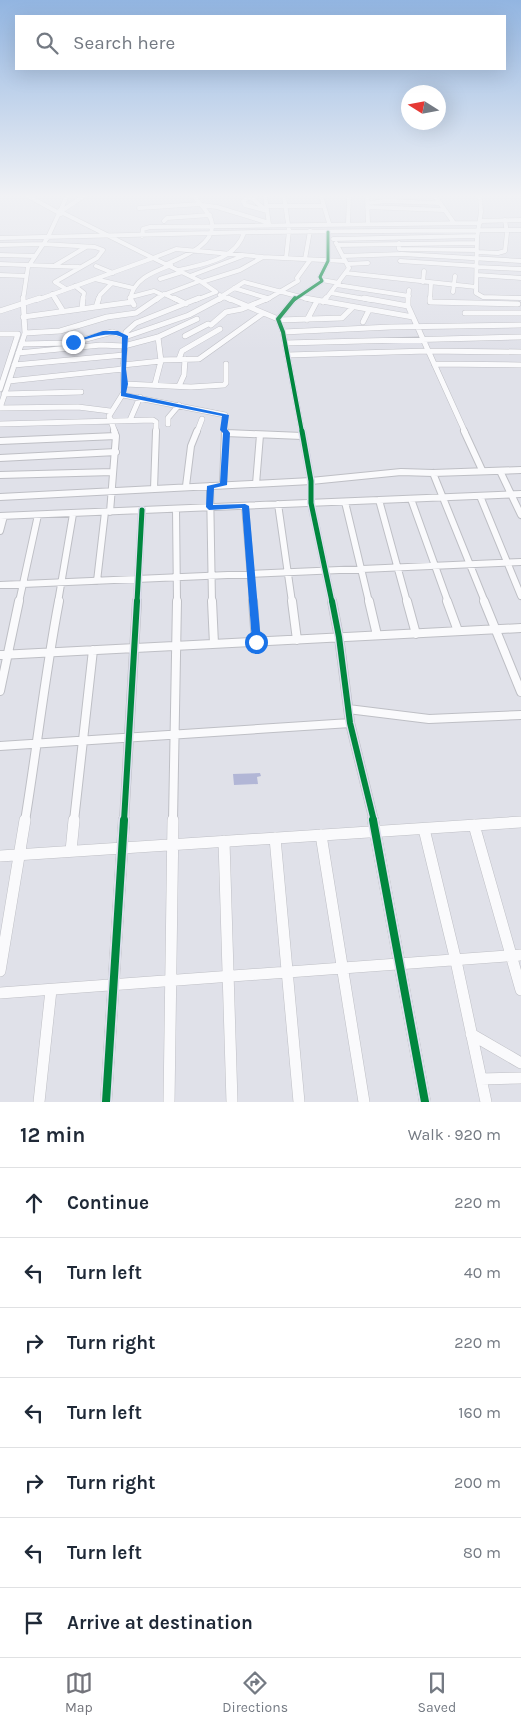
<!DOCTYPE html>
<meta charset="utf-8">
<style>
body{margin:0;font-family:Karla,sans-serif;background:#f2f2f3;color:#1f2937}
.compass{position:absolute;left:401px;top:85px;width:45px;height:45px;border-radius:50%;background:#fff;box-shadow:0 5px 20px #0002;rotate:281deg}
.stop{position:absolute;width:15px;height:15px;margin:-11px;border:4px solid #1a73e8;border-radius:50%;background:#fff}
.stop.end{background:#1a73e8;border-color:#fff;box-shadow:0 1px 5px #0008}
.list{margin:0;padding:0;list-style:none}
h2{display:flex;justify-content:space-between;align-items:center;height:65px;margin:0;padding:0 20px;font-size:21px}
h2 small{font-size:16px;font-weight:400;color:#747a83}
.list li{display:grid;grid-template-columns:32px 1fr auto;gap:15px;align-items:center;box-sizing:border-box;height:70px;padding:0 20px;border-top:1px solid #e0e1e3}
.list b{display:block;font-size:19px;white-space:nowrap}
.list em{font-size:16px;font-style:normal;color:#747a83}
.icon{flex:none;width:28px;height:28px;fill:none;stroke:currentColor;stroke-width:2;stroke-linecap:round;stroke-linejoin:round}
.map{position:relative;flex:none;width:521px;height:1102px;overflow:hidden}
.search{position:absolute;background:#fff;box-shadow:0 5px 20px #0002;left:15px;right:15px;top:15px;height:55px;display:flex;align-items:center;gap:12px;box-sizing:border-box;padding:0 18px;border-radius:0px;color:#747a83;font-size:19px}
.sheet{height:555px;background:#fff}
nav{display:flex;justify-content:space-around;align-items:center;box-sizing:border-box;height:70px;border-top:1px solid #e0e1e3;background:#fff;font-size:14px;color:#747a83}
nav a{display:grid;justify-items:center;gap:2px}
nav .on{color:#73747b}
.map>svg:first-child{display:block}
.water{fill:#b2b6d6}
.lines{fill:none;stroke-linecap:round;stroke-linejoin:round}
.minor-far4-casing{stroke:#bebfc5;stroke-width:5}
.minor-far3-casing{stroke:#bebfc5;stroke-width:6}
.minor-far2-casing{stroke:#bebfc5;stroke-width:8}
.minor-far1-casing{stroke:#bebfc5;stroke-width:10}
.minor-casing{stroke:#bebfc5;stroke-width:12}
.minor-far4{stroke:#fafafc;stroke-width:4}
.minor-far3{stroke:#fafafc;stroke-width:5}
.minor-far2{stroke:#fafafc;stroke-width:6}
.minor-far1{stroke:#fafafc;stroke-width:8}
.minor{stroke:#fafafc;stroke-width:11}
.cycleway-far4-casing{stroke:#dcdeed;stroke-width:5}
.cycleway-far3-casing{stroke:#dcdeed;stroke-width:6}
.cycleway-far2-casing{stroke:#dcdeed;stroke-width:8}
.cycleway-far1-casing{stroke:#dcdeed;stroke-width:9}
.cycleway-casing{stroke:#dcdeed;stroke-width:11}
.cycleway-far4{stroke:#00873e;stroke-width:3}
.cycleway-far3{stroke:#00873e;stroke-width:4}
.cycleway-far2{stroke:#00873e;stroke-width:5}
.cycleway-far1{stroke:#00873e;stroke-width:6}
.cycleway{stroke:#00873e;stroke-width:8}
.route{fill:#1a73e8}
</style>
<div class="map">
<svg width="521" height="1102" viewBox="0 0 521 1102">
<rect width="100%" height="100%" fill="#e0e1e9"/>
<path class="water" d="M260,773l1,3 -4,1 1,7 -24,1 -1,-11z"/>
<g class="lines">
<defs>
<path id="minor-far4" d="M28,196l33,18
M249,196l18,15 -22,-6 -2,-4 7,-4
M265,196l4,28
M284,196l5,35 -3,27
M321,196l8,27
M367,196l1,27
M435,196l19,27
M480,196l1,16 -4,26 -1,55 7,4 38,1
M368,203l18,-2 54,2
M202,205l15,2 49,15
M267,206h57
M367,207l77,3
M139,208l61,-4
M59,211l94,47 23,-9 87,8 81,4
M60,212l24,-16
M164,221l3,-3 43,-3
M480,221l41,-1
M348,223l1,-27
M142,236l1,-7 7,-2 330,-4
M0,238l260,-6 261,-2
M333,239l144,-3
M399,243v6l78,1
M0,245l43,-1 52,3 8,3 -6,8 -42,24 11,7
M337,245l140,-2
M477,252l21,1 7,-2 2,-18 -2,-13
M0,255l35,1
M343,256l59,-2 119,7
M305,259l5,-28
M400,261l77,5
M0,264l79,3
M167,264c15,-7 48,-19 45,-41 -1,-9 -13,-20 -18,-27
M348,264l20,-1
M54,266l32,-19
M96,266l17,7
M477,267l44,2
M179,270c25,-6 56,-10 65,-37
M346,273l130,14
M0,275l26,1
M477,275l44,3
M190,276l53,-20
M95,279l38,9
M160,279l22,-7
M322,280l17,3
M202,282l38,-12 23,-13
M423,282l1,-11
M337,285l72,11
M75,286l9,7 -1,7
M234,288l33,10
M453,292l2,-16
M331,293l40,7
M52,294l4,6
M164,294l13,6
M220,295l10,5
M222,296l22,-14 68,18
M131,297l23,-6 9,4
M23,300l5,-33 20,-30 19,-41
M37,300l116,-42 47,23 16,11 -20,8
M98,300l2,-5 11,-11
M130,300c3,-21 23,-28 41,-35
M156,300l7,-5 37,-14
M219,300l5,-3
M266,300l32,-19 -1,-3 13,-18
M294,300l28,-19 -2,-4 8,-16v-29
M325,300l24,-32 -13,-25
M408,300l1,-10
M430,300l1,-17"/>
<path id="minor-far3" d="M23,298l2,35 -25,75 78,-1 32,4
M55,298l8,13
M130,298l4,7
M174,298l12,6
M228,298l50,21
M295,298l-17,21 5,13 19,100
M305,298l108,19
M364,298l44,8
M408,298v8l57,126
M430,298v4l88,2
M323,302l3,-4
M96,307l3,-9
M82,309l1,-11
M0,311l40,-13
M465,313h56
M23,317l109,-15
M279,320l63,-2 11,-11
M307,320l10,-19
M363,322l6,-12
M211,325l15,-13 16,-3 27,-11
M283,332l108,-5 130,-2
M25,333l35,-2 47,-14 29,-4 22,-15
M0,334h18l-18,55
M185,336l23,-12
M125,337l64,-22 32,-17
M285,343l236,-6
M21,344l50,-1 41,-11 13,4
M18,353l83,-8 23,1 34,-9 39,-18
M287,355l141,-4 93,1
M179,359l3,-8 38,-22
M161,360l38,-1 63,-45
M434,364l87,1
M14,365l110,-10
M123,365l38,-4
M9,381l114,-12
M125,384l66,3 33,-2 2,-2v-19
M155,384l6,-23 -3,-24
M179,386l5,-11 1,-16
M4,394l77,-2
M123,395l102,20v17
M130,420l10,-23
M0,424l153,-4 3,2v10
M168,424v-6l11,-13
M115,432l-6,-16 15,-24 -1,-23 3,-37 10,-9 63,-25
M197,432l5,-13"/>
<path id="minor-far2" d="M302,431l9,50v22l21,99
M464,431l18,39
M226,433l76,3
M0,441l116,-5
M0,458l116,-6
M500,471l21,44
M433,473l52,129
M0,475l113,-3
M256,484l4,-49
M223,485l2,-54
M186,486l5,-40 6,-15
M210,486l2,116
M154,489l2,-58
M480,496l41,100
M0,497l311,-16 90,-9 32,1 88,-3
M411,499l37,103
M379,500l28,102
M345,502l24,100
M278,504l14,98
M245,506l8,96
M176,509l1,93
M110,512l6,-76 -2,-5
M0,516l521,-22
M0,531l4,-15
M97,581l8,-69
M0,585l521,-23
M19,602l19,-87
M58,602l15,-88
M137,602l5,-92"/>
<path id="minor-far1" d="M212,601l2,43
M253,601l3,41
M292,601l5,39
M332,601l7,36 11,86 24,98
M369,601l8,34
M407,601l9,33
M447,601l11,30
M484,601l37,91
M0,655l521,-27
M0,691l19,-90
M348,709l81,10 92,-4
M0,746l350,-23
M25,821c12,-73 20,-147 34,-220
M74,821l19,-171
M124,821l13,-220
M173,821l4,-220"/>
<path id="minor" d="M373,820l52,282
M474,825l47,165
M424,829l32,132 30,141
M321,835l43,267
M275,838l24,264
M224,841l8,261
M71,851l3,-31
M0,856l521,-34
M0,971l25,-151
M0,993l521,-38
M471,1034l50,29
M481,1079l40,-1
M39,1102l12,-112
M106,1102l18,-282
M169,1102l4,-282"/>
</defs>
<use href="#minor-far4" class="minor-far4-casing"/>
<use href="#minor-far3" class="minor-far3-casing"/>
<use href="#minor-far2" class="minor-far2-casing"/>
<use href="#minor-far1" class="minor-far1-casing"/>
<use href="#minor" class="minor-casing"/>
<use href="#minor-far4" class="minor-far4"/>
<use href="#minor-far3" class="minor-far3"/>
<use href="#minor-far2" class="minor-far2"/>
<use href="#minor-far1" class="minor-far1"/>
<use href="#minor" class="minor"/>
<defs>
<path id="cycleway-far4" d="M294,300l28,-19 -2,-4 8,-16v-29"/>
<path id="cycleway-far3" d="M295,298l-17,21 5,13 19,100"/>
<path id="cycleway-far2" d="M302,431l9,50v22l21,99
M137,602l5,-92"/>
<path id="cycleway-far1" d="M332,601l7,36 11,86 24,98
M124,821l13,-220"/>
<path id="cycleway" d="M373,820l52,282
M106,1102l18,-282"/>
</defs>
<use href="#cycleway-far4" class="cycleway-far4-casing"/>
<use href="#cycleway-far3" class="cycleway-far3-casing"/>
<use href="#cycleway-far2" class="cycleway-far2-casing"/>
<use href="#cycleway-far1" class="cycleway-far1-casing"/>
<use href="#cycleway" class="cycleway-casing"/>
<use href="#cycleway-far4" class="cycleway-far4"/>
<use href="#cycleway-far3" class="cycleway-far3"/>
<use href="#cycleway-far2" class="cycleway-far2"/>
<use href="#cycleway-far1" class="cycleway-far1"/>
<use href="#cycleway" class="cycleway"/>
</g>
<linearGradient id="sky" x2="0" y2="1"><stop stop-color="#92b5e1"/><stop offset="0.56" stop-color="#f1f2f5"/><stop offset="1" stop-color="#f1f2f5" stop-opacity="0"/></linearGradient>
<rect width="521" height="350" fill="url(#sky)"/>
<path class="route" d="M103,331h15l10,5 -2,33 2,15 -2,9 103,22 -2,14 3,4 -3,52 -13,3 -1,17 32,-1 4,2 12,136 -2,2 -3,1 -4,-3 -10,-134 -33,2 -3,-3 1,-21 13,-3 3,-50 -3,-3 2,-14 -101,-20 1,-59c-14,-7 -34,2 -49,6l-2,-1z"/>
</svg>
<svg class="compass" viewBox="-18 -18 36 36"><path d="M0-13l5 13h-10z" fill="#e53935"/><path d="M0 13l5-13h-10z" fill="#747a83"/></svg>
<div class="stop" style="left:256px;top:642px"></div>
<div class="stop end" style="left:73px;top:342px"></div>
<div class="search"><svg class="icon" aria-label="search" viewBox="0 0 24 24"><circle cx="10" cy="10" r="6"/><path d="M15 15l6 6"/></svg>Search here</div>
</div>
<section class="sheet">
<h2>12 min<small>Walk · 920 m</small></h2>
<ul class="list">
<li><svg class="icon" aria-label="ahead" viewBox="0 0 24 24"><path d="M12 20V5M6 11l6-6 6 6"/></svg><div><b>Continue</b></div><em>220 m</em></li>
<li><svg class="icon" aria-label="left" viewBox="0 0 24 24"><path d="M17 20v-9H6M10 6l-5 5 5 5"/></svg><div><b>Turn left</b></div><em>40 m</em></li>
<li><svg class="icon" aria-label="right" viewBox="0 0 24 24"><path d="M7 20v-9h11M14 6l5 5-5 5"/></svg><div><b>Turn right</b></div><em>220 m</em></li>
<li><svg class="icon" aria-label="left" viewBox="0 0 24 24"><path d="M17 20v-9H6M10 6l-5 5 5 5"/></svg><div><b>Turn left</b></div><em>160 m</em></li>
<li><svg class="icon" aria-label="right" viewBox="0 0 24 24"><path d="M7 20v-9h11M14 6l5 5-5 5"/></svg><div><b>Turn right</b></div><em>200 m</em></li>
<li><svg class="icon" aria-label="left" viewBox="0 0 24 24"><path d="M17 20v-9H6M10 6l-5 5 5 5"/></svg><div><b>Turn left</b></div><em>80 m</em></li>
<li><svg class="icon" aria-label="arrive" viewBox="0 0 24 24"><path d="M6 21V4h12l-3 4 3 4H6"/></svg><div><b>Arrive at destination</b></div></li>
</ul>
</section>
<nav>
<a class="on"><svg class="icon" aria-label="map" viewBox="0 0 24 24"><path d="M3 6l6-2 6 2 6-2v14l-6 2-6-2-6 2zM9 4v14M15 6v14"/></svg>Map</a>
<a><svg class="icon" aria-label="directions" viewBox="0 0 24 24"><path d="M12 3l9 9-9 9-9-9zM9 14v-3h6M13 9l2 2-2 2"/></svg>Directions</a>
<a><svg class="icon" aria-label="saved" viewBox="0 0 24 24"><path d="M7 4h10v16l-5-4-5 4z"/></svg>Saved</a>
</nav>
